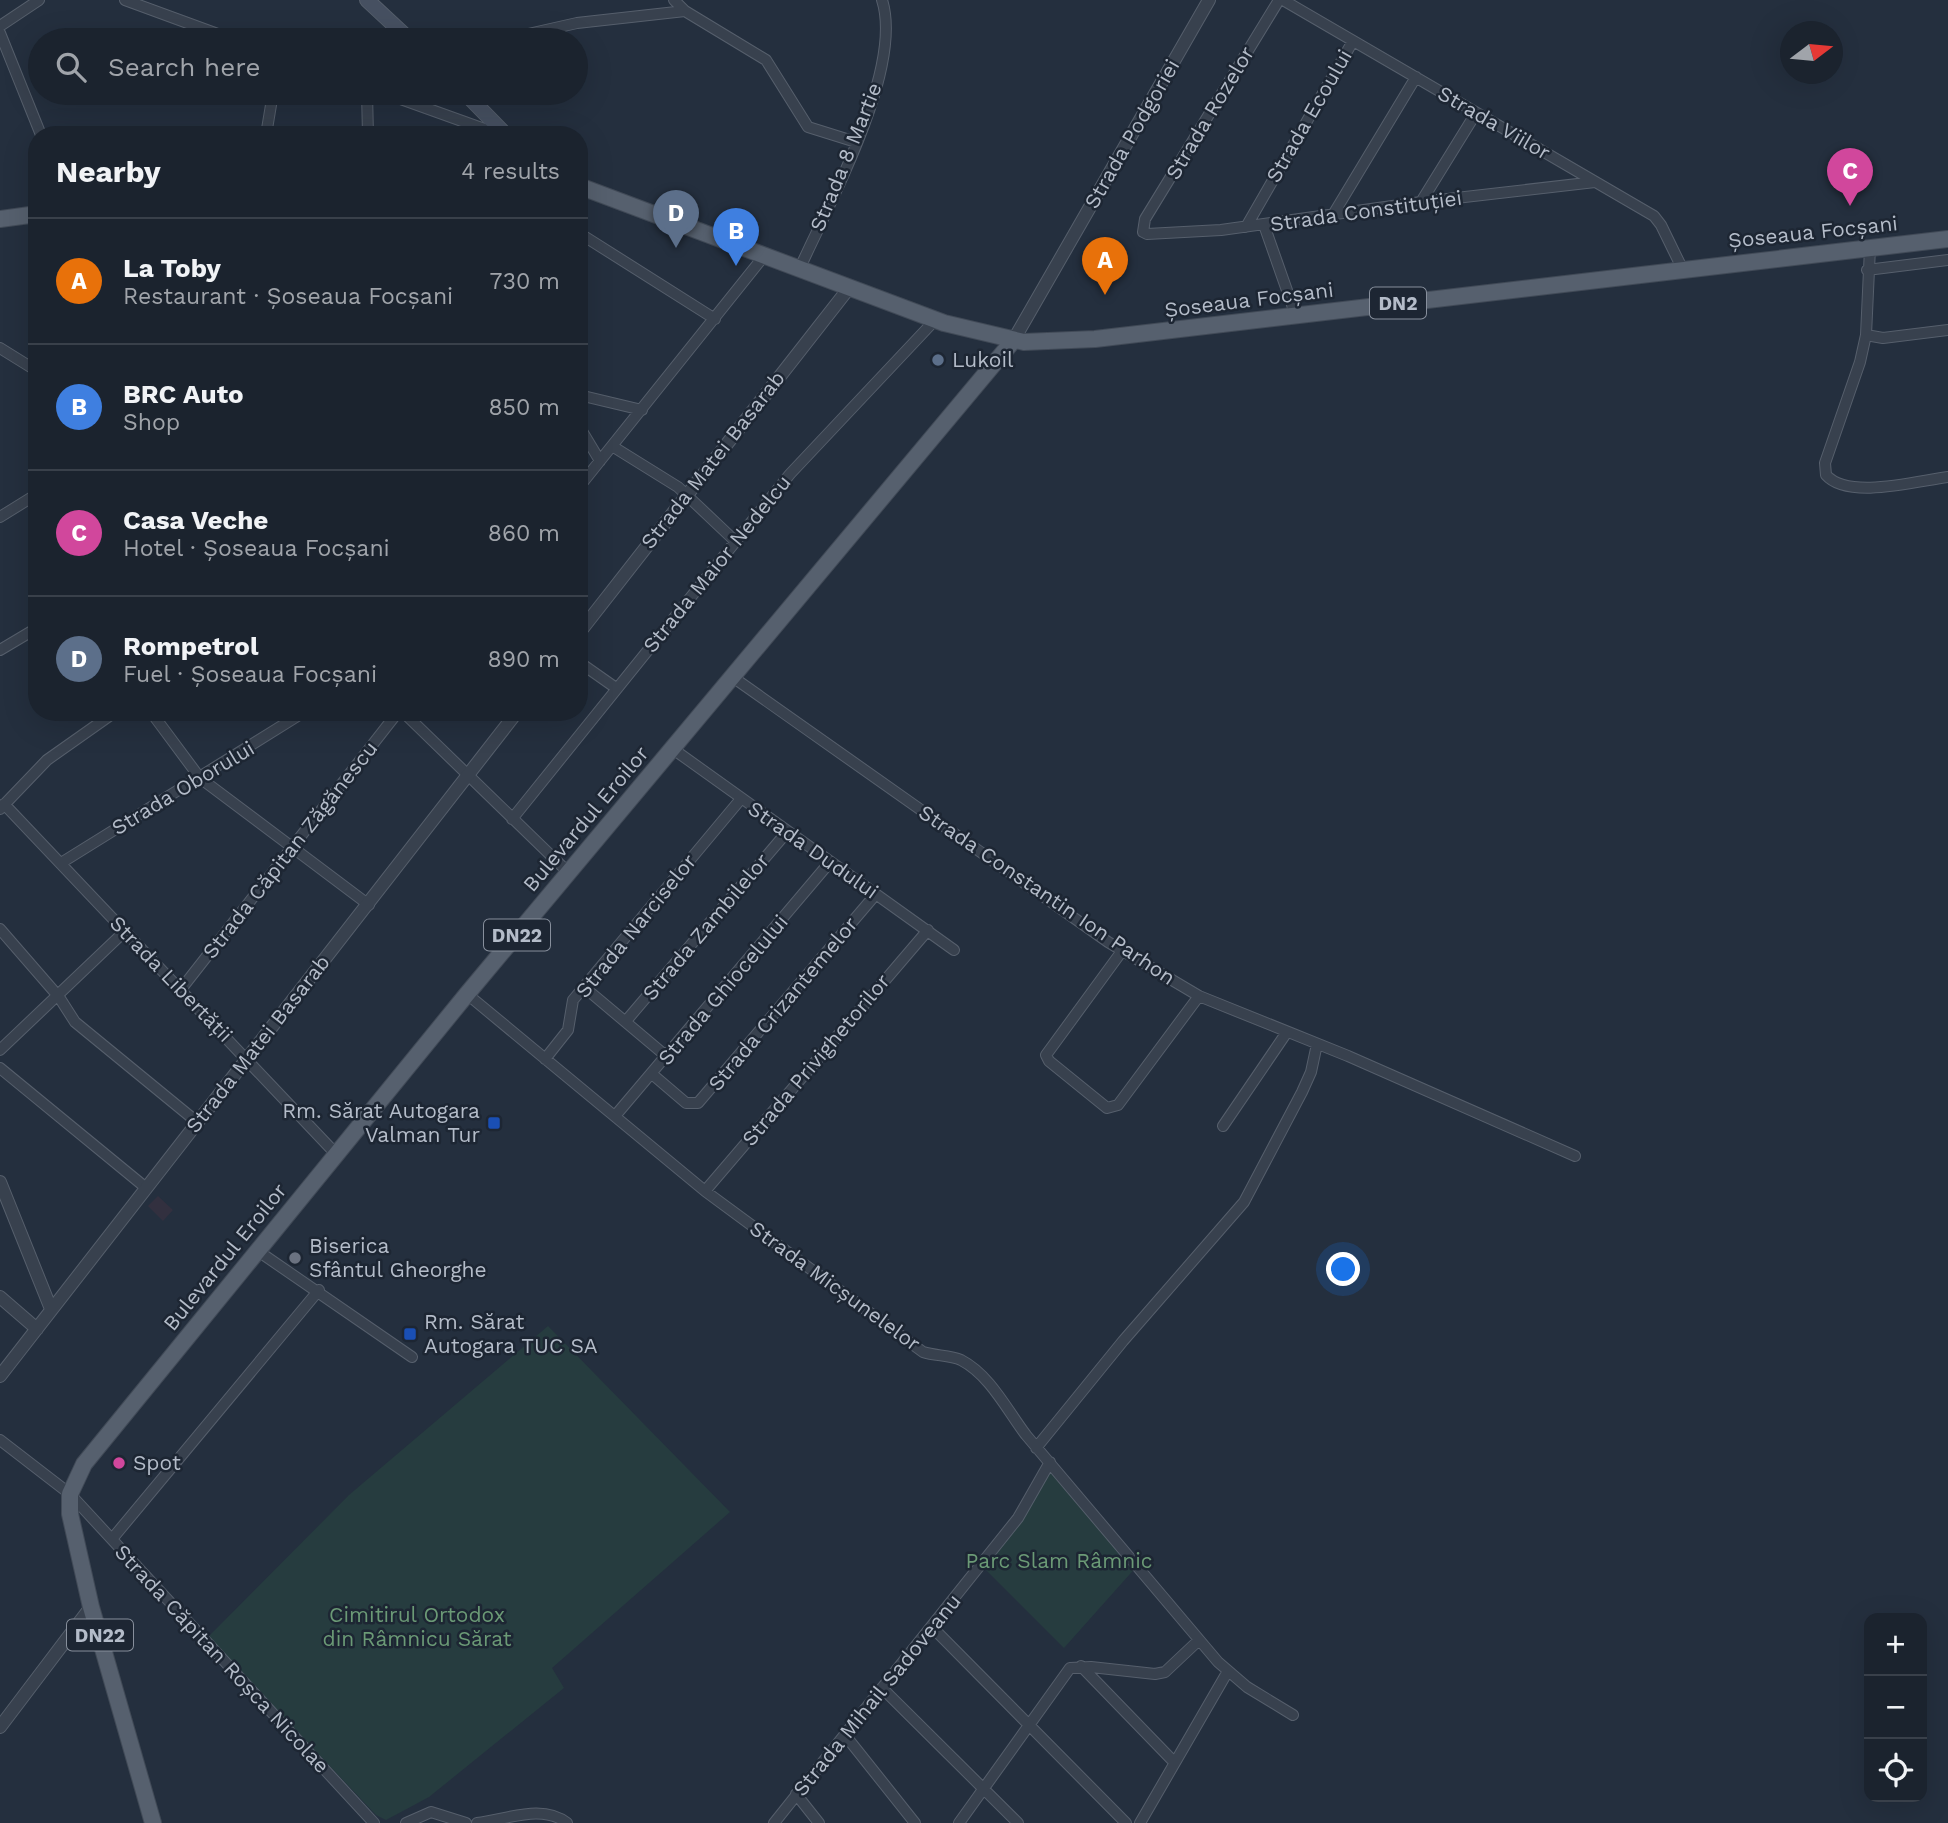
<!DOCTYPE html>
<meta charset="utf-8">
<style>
body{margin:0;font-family:"Work Sans",sans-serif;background:#282f3a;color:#f1f3f6}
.controls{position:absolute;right:21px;bottom:21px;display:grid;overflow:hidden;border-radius:14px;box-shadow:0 7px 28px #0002}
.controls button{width:63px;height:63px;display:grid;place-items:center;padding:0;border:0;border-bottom:2px solid #39404a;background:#1b232e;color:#f1f3f6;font:35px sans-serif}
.compass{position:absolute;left:1780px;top:21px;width:63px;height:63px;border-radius:50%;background:#1b232e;box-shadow:0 7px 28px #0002;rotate:74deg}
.you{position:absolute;left:1344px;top:1270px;width:24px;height:24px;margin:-18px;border:5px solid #fff;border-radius:50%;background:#1a73e8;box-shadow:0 0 0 10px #1a73e833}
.badge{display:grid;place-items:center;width:46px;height:46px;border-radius:50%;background:#0b8043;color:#fff;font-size:23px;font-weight:700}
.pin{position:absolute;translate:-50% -58px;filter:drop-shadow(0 2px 4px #0008)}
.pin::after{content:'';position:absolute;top:37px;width:24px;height:21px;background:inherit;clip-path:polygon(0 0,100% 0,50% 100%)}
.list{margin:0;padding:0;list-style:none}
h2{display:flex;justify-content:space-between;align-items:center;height:91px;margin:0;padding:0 28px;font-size:30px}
h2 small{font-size:23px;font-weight:400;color:#a0a4aa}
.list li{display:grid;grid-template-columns:46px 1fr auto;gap:21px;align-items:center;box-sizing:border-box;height:126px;padding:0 28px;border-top:2px solid #39404a}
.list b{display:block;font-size:26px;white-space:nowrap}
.list p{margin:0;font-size:23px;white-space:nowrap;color:#a0a4aa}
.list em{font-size:23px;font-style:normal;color:#a0a4aa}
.icon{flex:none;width:38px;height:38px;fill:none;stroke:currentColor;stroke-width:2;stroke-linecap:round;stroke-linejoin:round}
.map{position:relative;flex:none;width:1948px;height:1823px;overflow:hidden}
.search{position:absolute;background:#1b232e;box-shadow:0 7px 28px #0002;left:28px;top:28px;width:560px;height:77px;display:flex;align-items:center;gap:18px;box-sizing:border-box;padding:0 24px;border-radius:38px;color:#a0a4aa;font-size:26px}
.panel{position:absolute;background:#1b232e;box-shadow:0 7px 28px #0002;left:28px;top:126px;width:560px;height:595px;border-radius:28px}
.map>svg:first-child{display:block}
.medical{fill:#32303f}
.green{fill:#263c3f}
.water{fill:#394c67}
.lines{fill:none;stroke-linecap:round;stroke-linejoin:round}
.minor-casing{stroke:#565f6c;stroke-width:12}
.tertiary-casing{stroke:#565f6c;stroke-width:14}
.secondary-casing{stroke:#565f6c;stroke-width:16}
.primary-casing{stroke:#414a57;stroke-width:18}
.minor{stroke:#38414e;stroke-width:10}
.tertiary{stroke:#38414e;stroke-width:12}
.secondary{stroke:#465061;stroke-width:14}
.primary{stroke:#56606e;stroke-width:16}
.service-dot{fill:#5c6f8a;stroke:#1d2633;stroke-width:2.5}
.transit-dot{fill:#1a4fb4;stroke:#1d2633;stroke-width:2.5}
.worship-dot{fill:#6b7280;stroke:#1d2633;stroke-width:2.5}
.hotel-dot{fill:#d1479c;stroke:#1d2633;stroke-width:2.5}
.labels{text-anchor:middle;stroke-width:5;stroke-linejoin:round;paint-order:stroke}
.shield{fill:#1d2633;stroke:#878f9c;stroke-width:2}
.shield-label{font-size:19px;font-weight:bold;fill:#b4bcc9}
.street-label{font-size:21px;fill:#b4bcc9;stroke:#1d2633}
.poi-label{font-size:21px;fill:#b4bcc9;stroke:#1d2633;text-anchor:start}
.park-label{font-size:21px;fill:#6b9a76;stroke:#1d2633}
</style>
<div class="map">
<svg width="1948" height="1823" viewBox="0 0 1948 1823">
<rect width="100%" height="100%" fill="#242f3e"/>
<path class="medical" d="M158,1196l15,14 -10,11 -15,-15z"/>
<path class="green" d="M548,1326l182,186 -178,156 12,20 -135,109 -43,23 -10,-5 -168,-178 141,-142z
M1050,1462l88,103 -74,83 -83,-83z"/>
<path class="water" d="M1850,155l1,9 -19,4 -2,-9z"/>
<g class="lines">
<defs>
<path id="minor" d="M125,0l109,40
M674,0l11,11 81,49 42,67 48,15
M1279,0l-134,219 -2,13 4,2 74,-4 200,-28 174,-20
M1283,0l371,216 7,9 21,43
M0,26l39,-26
M0,33l41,102
M502,40l75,-17 108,-12
M367,93l1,42
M384,93l117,42
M266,135l7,-42
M1421,202l55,-89
M1334,213l82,-136
M1264,225l32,91
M1246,227l107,-186
M579,233l136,86
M1870,248l-4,87 -6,27 -35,101 1,12c22,25 91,6 122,2
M799,270c29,-65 105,-201 83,-270
M1867,270l81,-10
M1866,335l17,3 65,-8
M0,348l37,23
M579,395l63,15
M579,426l21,35
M612,446l66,41 56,53
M579,487l185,-231
M0,517l37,-23
M0,650l37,-22
M579,662l37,26
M734,678l374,264 91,54 149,60 227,100
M151,712l49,66 169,127
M403,712l166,161
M673,749l281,201
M4,804l332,350
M0,809l47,-49 68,-48
M512,819l278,-345 146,-155
M61,863l243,-151
M0,929l59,68 16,25 122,100
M1122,951l-76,104 3,6 58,47 11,-3 81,-109
M584,987l82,69
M182,988l216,-276
M467,994l238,197 218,161c12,4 27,3 38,8 29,15 46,50 65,75l192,227 29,25 46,28
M626,1021l161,-189
M0,1050l125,-119
M545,1059l23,-29 5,-30 167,-200
M0,1068l145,119
M652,1074l34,29h12l178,-209
M615,1116l215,-254
M1223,1126l64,-94
M705,1191l223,-261
M258,1251l154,106
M0,1440l70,54 304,329
M1036,1448l87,-107 121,-139 58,-110 9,-20 6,-28
M112,1539l207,-249
M933,1628l193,195
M1081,1666l93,96
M883,1689l135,134
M845,1735l70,88
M796,1794l23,29
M406,1823l25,-11 35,11
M477,1823c29,-3 65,-20 90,0
M774,1823l244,-305 32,-56
M959,1823l111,-155 21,-1 64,7 10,-2 34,-32
M1140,1823l88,-152"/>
<path id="tertiary" d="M1013,341l196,-341
M579,633l270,-345
M0,1182l51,127
M0,1297l37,32
M0,1376l517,-664
M0,1727l91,-120"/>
<path id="secondary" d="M367,0l43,40
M465,93l41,42"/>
<path id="primary" d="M579,186l365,137 80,19 71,-3 853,-100
M0,219l37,-5
M153,1823l-62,-216 -21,-93v-20l14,-30 383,-470 546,-653"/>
</defs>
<use href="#minor" class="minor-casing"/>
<use href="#tertiary" class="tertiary-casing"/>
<use href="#secondary" class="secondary-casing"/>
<use href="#primary" class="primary-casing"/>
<use href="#minor" class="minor"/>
<use href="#tertiary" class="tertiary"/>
<use href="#secondary" class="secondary"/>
<use href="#primary" class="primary"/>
</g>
<circle class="service-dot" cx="938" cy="360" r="7"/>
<g class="transit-dot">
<rect x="487" y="1116" width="14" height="14" rx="3.5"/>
<rect x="403" y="1327" width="14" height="14" rx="3.5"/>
</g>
<circle class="worship-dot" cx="295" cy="1258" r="7"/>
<circle class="hotel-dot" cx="119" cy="1463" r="7"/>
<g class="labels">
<g class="shield">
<rect x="1370" y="287.5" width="56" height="31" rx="5"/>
<rect x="484" y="919.5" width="66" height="31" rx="5"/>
<rect x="67" y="1619.5" width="66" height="31" rx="5"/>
</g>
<g class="shield-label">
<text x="1398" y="310">DN2</text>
<text x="517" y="942">DN22</text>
<text x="100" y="1642">DN22</text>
</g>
<g class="street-label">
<text transform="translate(1210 113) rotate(-59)" y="7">Strada Rozelor</text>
<text transform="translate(1309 116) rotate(-60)" y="7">Strada Ecoului</text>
<text transform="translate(1494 123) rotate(30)" y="7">Strada Viilor</text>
<text transform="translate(1132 134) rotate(-60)" y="7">Strada Podgoriei</text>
<text transform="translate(846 157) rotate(-68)" y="7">Strada 8 Martie</text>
<text transform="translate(1366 211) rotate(-8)" y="7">Strada Constituției</text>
<text transform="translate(1813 232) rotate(-6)" y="7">Șoseaua Focșani</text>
<text transform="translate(1249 300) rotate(-7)" y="7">Șoseaua Focșani</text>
<text transform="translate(713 460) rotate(-52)" y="7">Strada Matei Basarab</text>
<text transform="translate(717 564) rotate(-51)" y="7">Strada Maior Nedelcu</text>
<text transform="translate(183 788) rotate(-31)" y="7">Strada Oborului</text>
<text transform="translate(586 819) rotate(-50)" y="7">Bulevardul Eroilor</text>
<text transform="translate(290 850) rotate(-52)" y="7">Strada Căpitan Zăgănescu</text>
<text transform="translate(813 850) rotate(35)" y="7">Strada Dudului</text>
<text transform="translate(1047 895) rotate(34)" y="7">Strada Constantin Ion Parhon</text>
<text transform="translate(636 926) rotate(-51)" y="7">Strada Narciselor</text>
<text transform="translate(706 927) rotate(-50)" y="7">Strada Zambilelor</text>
<text transform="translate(171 979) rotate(46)" y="7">Strada Libertății</text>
<text transform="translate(723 990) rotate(-50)" y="7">Strada Ghiocelului</text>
<text transform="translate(783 1004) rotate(-50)" y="7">Strada Crizantemelor</text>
<text transform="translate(258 1044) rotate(-52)" y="7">Strada Matei Basarab</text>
<text transform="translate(816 1060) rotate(-50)" y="7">Strada Privighetorilor</text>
<text transform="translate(225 1257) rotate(-51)" y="7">Bulevardul Eroilor</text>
<text transform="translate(835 1286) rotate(36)" y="7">Strada Micșunelelor</text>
<text transform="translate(222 1659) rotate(47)" y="7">Strada Căpitan Roșca Nicolae</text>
<text transform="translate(877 1695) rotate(-51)" y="7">Strada Mihail Sadoveanu</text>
</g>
<g class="poi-label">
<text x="952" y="367">Lukoil</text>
<text x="480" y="1118" text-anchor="end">Rm. Sărat Autogara<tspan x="480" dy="24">Valman Tur</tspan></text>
<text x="309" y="1253">Biserica<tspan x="309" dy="24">Sfântul Gheorghe</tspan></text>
<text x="424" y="1329">Rm. Sărat<tspan x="424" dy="24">Autogara TUC SA</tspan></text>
<text x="133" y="1470">Spot</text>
</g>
<g class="park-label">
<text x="1059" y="1568">Parc Slam Râmnic</text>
<text x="417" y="1622">Cimitirul Ortodox<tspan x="417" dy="24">din Râmnicu Sărat</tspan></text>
</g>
</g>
</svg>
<div class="controls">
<button>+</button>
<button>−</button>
<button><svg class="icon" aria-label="locate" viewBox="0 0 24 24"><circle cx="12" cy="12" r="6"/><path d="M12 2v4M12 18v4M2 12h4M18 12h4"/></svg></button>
</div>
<svg class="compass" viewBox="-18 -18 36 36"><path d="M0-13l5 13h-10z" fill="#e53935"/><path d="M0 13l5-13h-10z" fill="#a0a4aa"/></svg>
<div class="you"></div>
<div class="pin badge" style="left:1105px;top:295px;background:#e8710a">A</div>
<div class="pin badge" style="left:736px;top:266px;background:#3f7fe0">B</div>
<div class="pin badge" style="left:1850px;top:206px;background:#d1479c">C</div>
<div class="pin badge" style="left:676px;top:248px;background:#5c6f8a">D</div>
<div class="search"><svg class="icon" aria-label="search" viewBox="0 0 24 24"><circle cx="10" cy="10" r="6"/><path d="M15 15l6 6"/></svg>Search here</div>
<section class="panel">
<h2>Nearby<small>4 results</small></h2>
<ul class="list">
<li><span class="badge" style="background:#e8710a">A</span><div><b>La Toby</b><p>Restaurant · Șoseaua Focșani</p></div><em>730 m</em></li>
<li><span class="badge" style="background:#3f7fe0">B</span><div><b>BRC Auto</b><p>Shop</p></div><em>850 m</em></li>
<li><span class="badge" style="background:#d1479c">C</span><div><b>Casa Veche</b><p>Hotel · Șoseaua Focșani</p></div><em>860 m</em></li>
<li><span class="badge" style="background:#5c6f8a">D</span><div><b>Rompetrol</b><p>Fuel · Șoseaua Focșani</p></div><em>890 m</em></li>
</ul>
</section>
</div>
